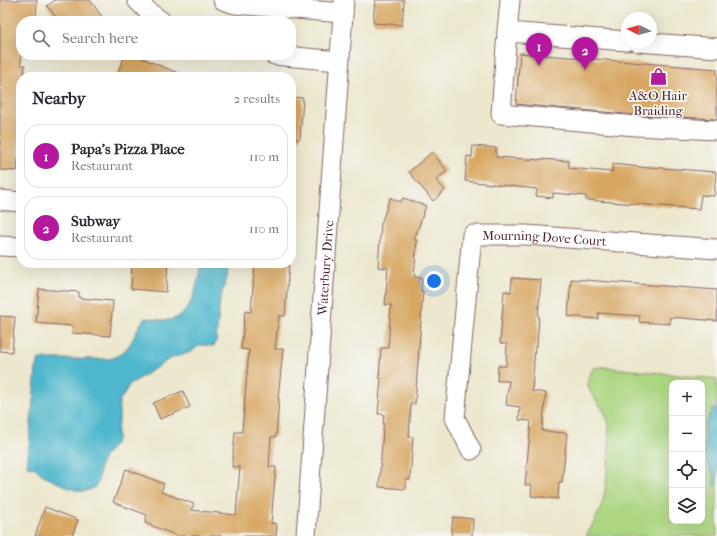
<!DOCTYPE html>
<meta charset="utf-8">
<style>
body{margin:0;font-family:"IM FELL French Canon",serif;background:#f2f2f3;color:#2b2b33}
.controls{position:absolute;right:12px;bottom:12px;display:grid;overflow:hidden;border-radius:8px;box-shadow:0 4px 16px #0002}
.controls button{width:36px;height:36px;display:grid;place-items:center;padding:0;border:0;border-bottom:1px solid #e1e1e2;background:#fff;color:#2b2b33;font:20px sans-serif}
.compass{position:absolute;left:621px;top:12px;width:36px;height:36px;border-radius:50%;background:#fff;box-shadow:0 4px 16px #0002;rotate:276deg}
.you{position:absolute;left:434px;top:281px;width:14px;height:14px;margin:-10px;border:3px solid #fff;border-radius:50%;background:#1a73e8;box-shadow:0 0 0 6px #1a73e833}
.badge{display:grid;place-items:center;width:26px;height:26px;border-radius:50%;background:#b5179e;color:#fff;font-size:13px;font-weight:700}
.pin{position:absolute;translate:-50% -33px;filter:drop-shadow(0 1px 2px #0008)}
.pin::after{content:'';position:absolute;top:21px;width:14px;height:12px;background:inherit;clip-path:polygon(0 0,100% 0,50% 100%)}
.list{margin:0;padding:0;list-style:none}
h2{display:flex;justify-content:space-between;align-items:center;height:52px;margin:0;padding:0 16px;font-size:17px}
h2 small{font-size:13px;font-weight:400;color:#7c7c81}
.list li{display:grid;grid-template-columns:26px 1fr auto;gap:12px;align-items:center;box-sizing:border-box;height:64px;margin:0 8px 8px;padding:0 8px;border:1px solid #e1e1e2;border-radius:16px}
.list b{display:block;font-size:15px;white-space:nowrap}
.list p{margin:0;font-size:13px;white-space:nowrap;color:#7c7c81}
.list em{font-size:13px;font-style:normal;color:#7c7c81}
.icon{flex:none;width:22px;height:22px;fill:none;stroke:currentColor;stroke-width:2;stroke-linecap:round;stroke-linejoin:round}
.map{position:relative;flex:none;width:717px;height:536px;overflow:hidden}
.search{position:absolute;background:#fff;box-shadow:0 4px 16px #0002;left:16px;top:16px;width:280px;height:44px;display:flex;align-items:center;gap:10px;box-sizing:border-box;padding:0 14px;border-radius:16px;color:#7c7c81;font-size:15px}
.panel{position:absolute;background:#fff;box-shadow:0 4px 16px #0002;left:16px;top:72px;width:280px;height:196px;border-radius:16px}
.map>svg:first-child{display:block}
.green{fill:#acd681;stroke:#7b7a56;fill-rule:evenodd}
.water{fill:#4fb7cd;stroke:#4c6b7c}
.building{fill:#d8a763}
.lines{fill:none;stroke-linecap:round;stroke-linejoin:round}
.minor-casing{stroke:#836564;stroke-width:21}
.minor{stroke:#fff;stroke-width:19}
.labels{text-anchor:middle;stroke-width:3.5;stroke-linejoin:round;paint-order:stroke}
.poi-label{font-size:13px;fill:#4a1f2b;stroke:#f6f6f2}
.street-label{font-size:13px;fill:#4a1f2b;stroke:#f6f6f2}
</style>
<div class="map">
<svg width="717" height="536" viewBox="0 0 717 536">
<rect width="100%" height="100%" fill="#f6f6f2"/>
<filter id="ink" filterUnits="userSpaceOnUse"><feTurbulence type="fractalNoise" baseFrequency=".025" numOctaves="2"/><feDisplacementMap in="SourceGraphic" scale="8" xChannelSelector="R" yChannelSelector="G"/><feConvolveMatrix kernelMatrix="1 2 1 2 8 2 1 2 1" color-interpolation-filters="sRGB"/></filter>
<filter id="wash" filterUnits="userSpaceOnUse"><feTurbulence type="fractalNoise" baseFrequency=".012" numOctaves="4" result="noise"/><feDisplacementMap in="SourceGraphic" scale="16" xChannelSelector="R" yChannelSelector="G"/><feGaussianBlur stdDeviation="0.9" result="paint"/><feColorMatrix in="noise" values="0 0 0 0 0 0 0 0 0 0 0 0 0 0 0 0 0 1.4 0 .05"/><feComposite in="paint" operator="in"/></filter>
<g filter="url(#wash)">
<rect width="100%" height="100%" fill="#ece7cd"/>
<path class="green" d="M603,367l114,12v157h-131c6,-11 14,-23 17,-36 4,-11 8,-69 5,-79 -5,-20 -33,-33 -14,-53zM672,383h30v138h-30z"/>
<path class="water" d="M201,263h28l-2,15 -7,21 -4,43 -2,4 -14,-1 -9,7 -17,5 -9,5 -36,23c-4,6 -5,11 -10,16 -1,7 1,14 0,20 -2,7 -3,9 -1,16 -4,11 -11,13 -16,24 -4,8 -1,16 -6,25 -12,10 -24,3 -37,-3 -5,-2 -10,-4 -14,-7 -9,-5 -6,-9 -18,-10l9,-97 3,-10h71c5,-2 11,-4 14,-8 10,-9 12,-23 21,-33 8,0 17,3 25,2 24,-5 27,-38 31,-57z
M717,409v74l-3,3v-10l-5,-9 -4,-12v-30l7,-15z"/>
<g id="blocks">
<path class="building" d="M0,0h37l-1,18h-8v3h-7v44h4l-1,12h-3v58l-4,36 -17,-1z
M55,0h35l15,21h-46l-12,-15z
M375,0h29l-2,25 -29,-2z
M520,53l197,16v50l-80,-4 -121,-11z
M125,55h10l52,22h-71z
M291,97l12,1 -3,41h-9z
M473,146l23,2v9l43,3v-1l30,2v7l43,4 1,-8 36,4v-1l67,5 -2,24 -13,-1 -2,14 -113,-9v-4l-33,-3v5l-17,-2 1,-7 -72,-8 2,-25 5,1z
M432,152l15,19 -11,9 9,10 -12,11 -24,-29z
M390,198l11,4 2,-4 23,8 -12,34h3l-3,37h8l-1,14h2l-8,113 -4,-1 -2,34h4l-3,43 -4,-1v10l-27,-2 5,-73h-6l3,-36h-2l2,-30h7l3,-43h-6l3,-37 -10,-1 3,-43z
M132,263h36l-2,29 -35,-3z
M255,263h34l-4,53h-6l-4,33h8l-5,50h1l-3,38h-5l-2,30h7l-5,56 6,1 -1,12h-98l-33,-13 2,-8 -34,-13 13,-33 38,15 -3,8 33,12 -3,6 45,5 4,-48h-8l3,-35h7l7,-82 -8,-1 4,-38 6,1z
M512,278l29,2 -3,36h1l-2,30h-2l-3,45 14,2 -4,38 25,2 -5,49h-3l-1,17 -27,-3 1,-11h-7l6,-64 -12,-1 1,-13 -14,-2 3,-24h-12l1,-15h8l1,-22 -7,-1 4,-52 7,1z
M571,279l146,11v31l-47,-4v7l-31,-2 1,-6 -42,-3v6l-30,-3z
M39,289l40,3v6l34,3 -3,35 -38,-3 1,-7 -37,-3z
M0,316l15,1 -3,35 -12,-1z
M183,391l7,16 -30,12 -7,-16z
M45,507l33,13 -6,16h-37z
M453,517l20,2 -1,17h-21z"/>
</g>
</g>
<g filter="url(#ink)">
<use href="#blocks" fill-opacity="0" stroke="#836564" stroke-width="1"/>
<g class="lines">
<defs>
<g id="minor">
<path d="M137,0l13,13 11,8"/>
<path d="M223,0l12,4 108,9"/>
<path d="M510,0l-3,32 120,9"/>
<path d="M507,32l-6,82 135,12 81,4"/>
<path d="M638,42l79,6"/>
<path d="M274,55l65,6"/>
<path d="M0,200l21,2"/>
<path d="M0,246l21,1"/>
<path id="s1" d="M471,450l-16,-32 17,-183h54l191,14"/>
<path id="s2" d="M306,536l38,-536"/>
</g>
</defs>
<use href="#minor" class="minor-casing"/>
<use href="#minor" class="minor"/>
</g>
</g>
<defs>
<symbol id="shop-bare" viewBox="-9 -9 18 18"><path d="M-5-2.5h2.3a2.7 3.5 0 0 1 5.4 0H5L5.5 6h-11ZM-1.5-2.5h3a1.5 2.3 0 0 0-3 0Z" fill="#b5179e" stroke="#f6f6f2" stroke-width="2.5" paint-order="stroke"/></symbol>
</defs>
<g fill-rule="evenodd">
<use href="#shop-bare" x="646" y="64" width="25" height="25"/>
</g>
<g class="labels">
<g class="poi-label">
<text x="658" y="100">A&amp;O Hair<tspan x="658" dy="15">Braiding</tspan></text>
</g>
<g class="street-label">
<text dy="5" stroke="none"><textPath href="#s1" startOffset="292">Mourning Dove Court</textPath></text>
<text dy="5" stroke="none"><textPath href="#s2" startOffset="269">Waterbury Drive</textPath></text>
</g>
</g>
</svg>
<div class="controls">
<button>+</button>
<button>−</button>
<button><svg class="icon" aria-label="locate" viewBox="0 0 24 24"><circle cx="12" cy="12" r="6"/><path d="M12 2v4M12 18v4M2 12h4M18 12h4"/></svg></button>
<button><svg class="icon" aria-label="layers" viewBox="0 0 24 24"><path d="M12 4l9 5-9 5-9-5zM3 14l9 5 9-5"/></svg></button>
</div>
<svg class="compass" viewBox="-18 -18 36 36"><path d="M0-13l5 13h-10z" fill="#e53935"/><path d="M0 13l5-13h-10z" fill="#7c7c81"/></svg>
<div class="you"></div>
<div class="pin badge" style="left:539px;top:66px">1</div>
<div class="pin badge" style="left:585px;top:70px">2</div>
<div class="search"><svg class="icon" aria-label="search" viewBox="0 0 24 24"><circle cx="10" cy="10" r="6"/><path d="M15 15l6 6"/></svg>Search here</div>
<section class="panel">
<h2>Nearby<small>2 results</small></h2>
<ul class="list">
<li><span class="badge">1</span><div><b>Papa's Pizza Place</b><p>Restaurant</p></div><em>110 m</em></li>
<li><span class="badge">2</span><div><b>Subway</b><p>Restaurant</p></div><em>110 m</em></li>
</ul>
</section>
</div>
